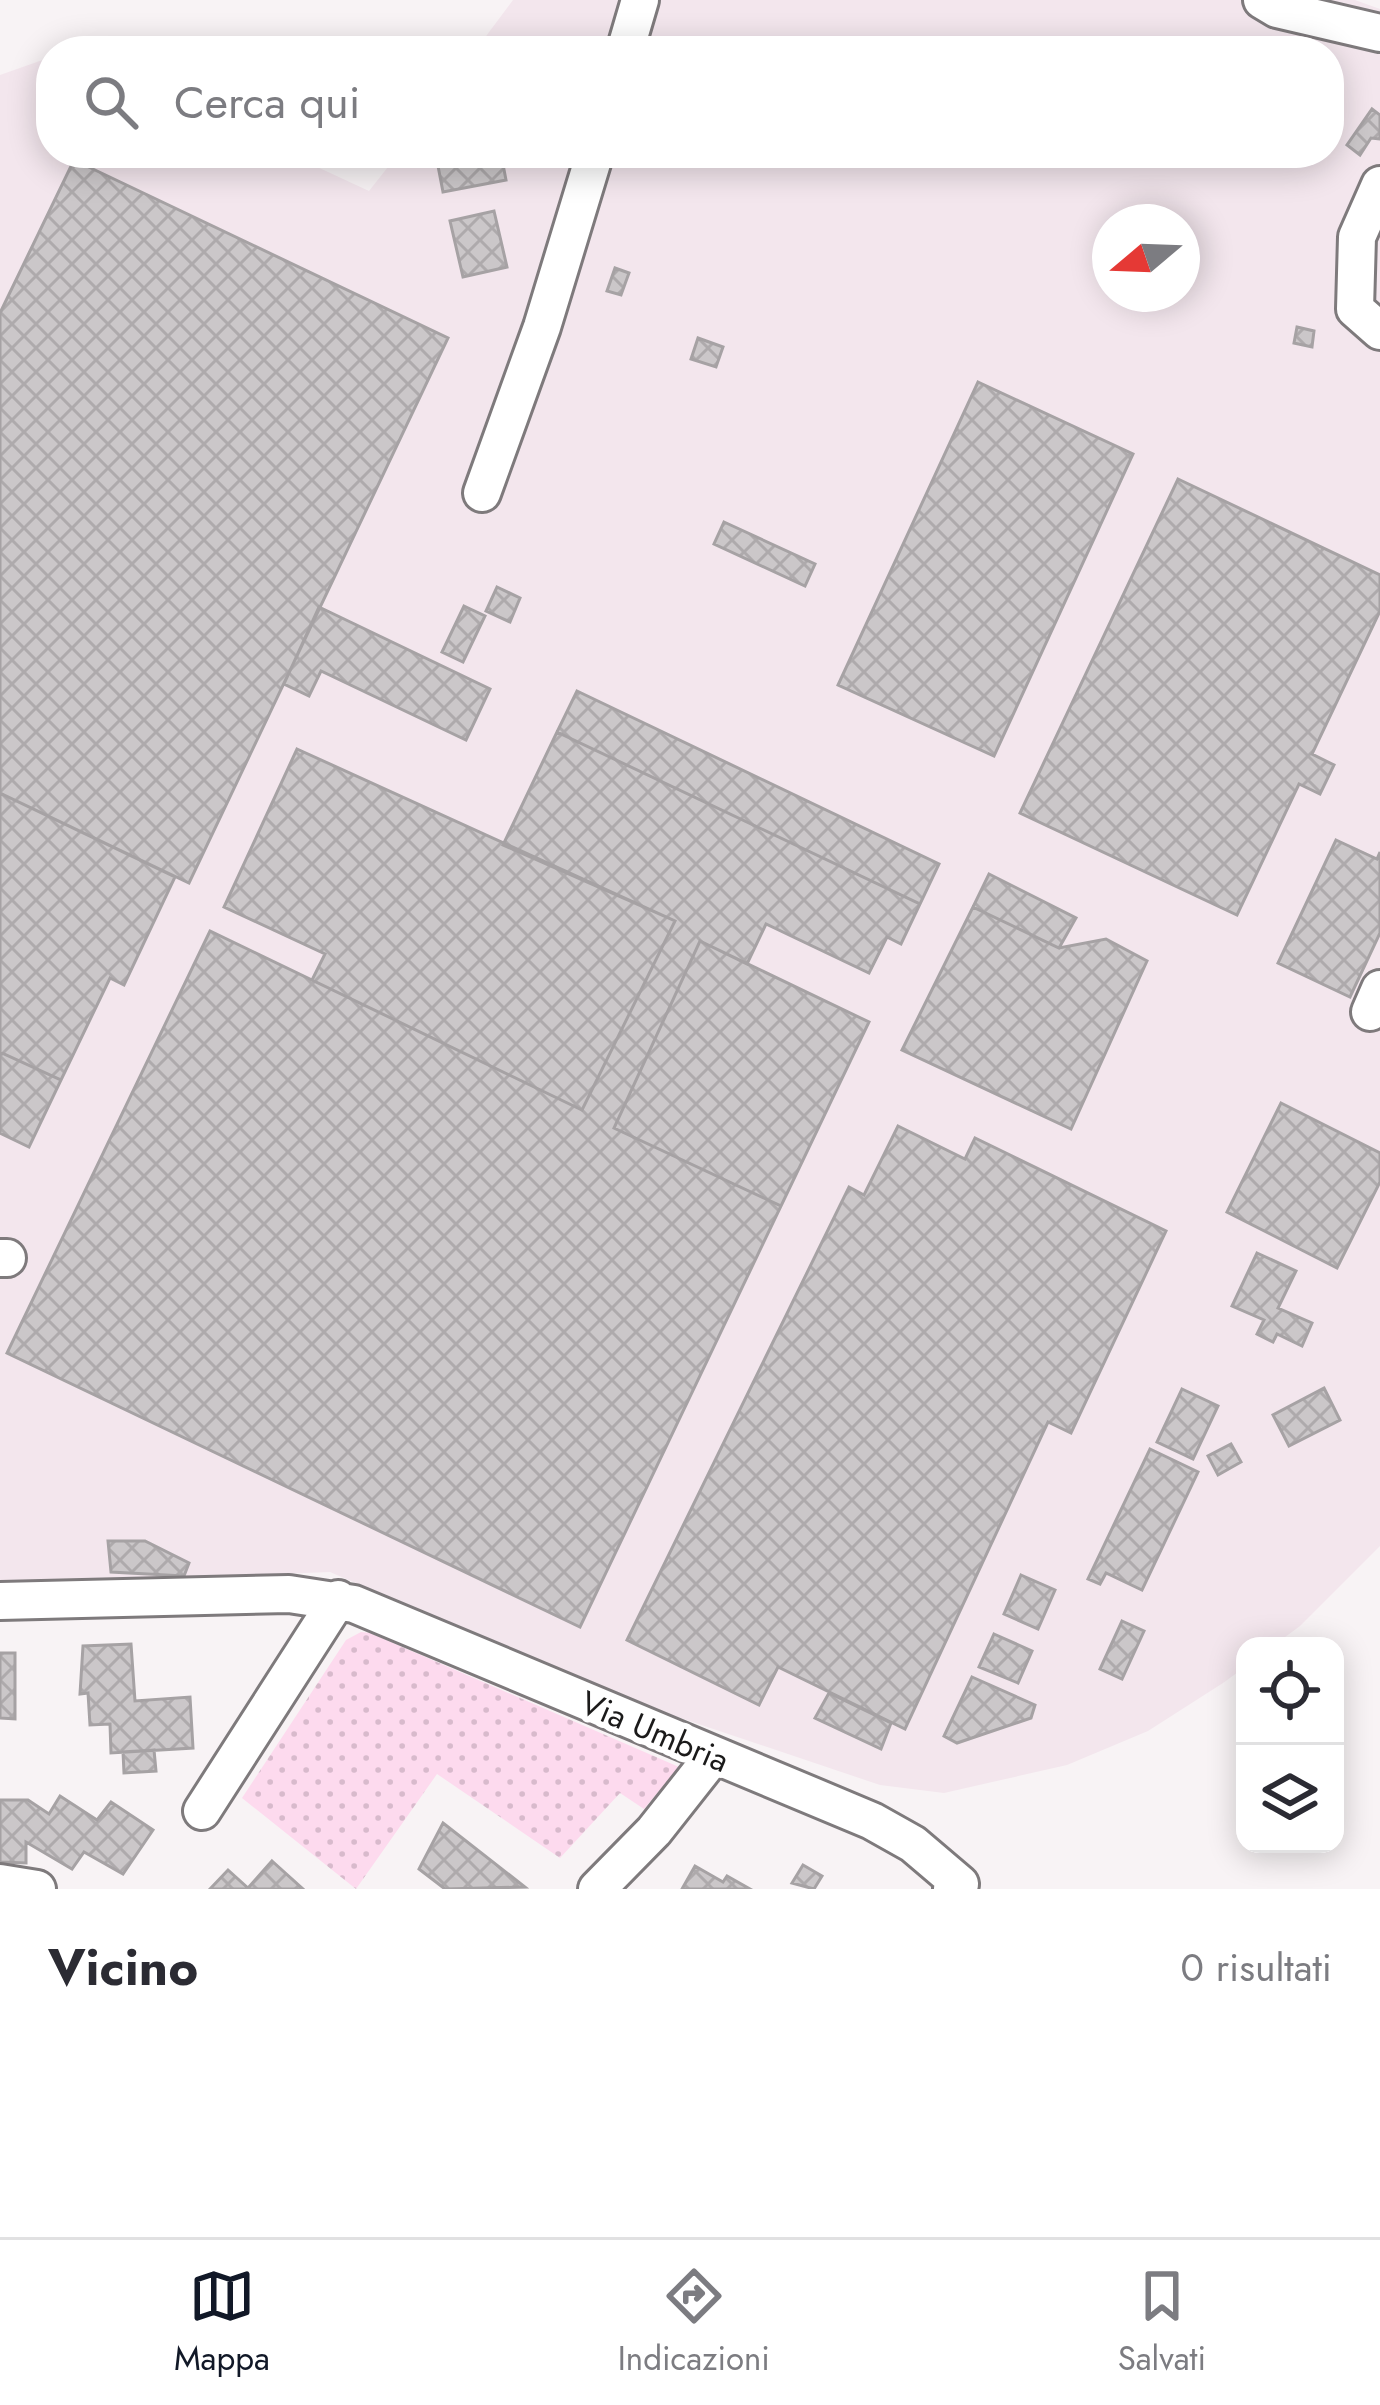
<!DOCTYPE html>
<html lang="it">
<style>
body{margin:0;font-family:Jost,sans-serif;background:#f7f7f7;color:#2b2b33}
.controls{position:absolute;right:36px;bottom:36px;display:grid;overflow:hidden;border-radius:24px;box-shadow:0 6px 30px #0003}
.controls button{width:108px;height:108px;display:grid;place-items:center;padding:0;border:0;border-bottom:3px solid #e1e1e2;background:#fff;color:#2b2b33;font:60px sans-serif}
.compass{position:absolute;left:1092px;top:204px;width:108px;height:108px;border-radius:50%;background:#fff;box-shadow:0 6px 30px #0003;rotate:251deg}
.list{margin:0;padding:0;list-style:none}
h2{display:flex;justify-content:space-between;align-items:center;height:156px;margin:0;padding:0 48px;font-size:51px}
h2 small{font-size:39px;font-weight:400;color:#7c7c81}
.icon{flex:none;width:66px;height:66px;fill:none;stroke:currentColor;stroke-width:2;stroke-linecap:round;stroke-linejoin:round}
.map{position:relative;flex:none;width:1380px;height:1889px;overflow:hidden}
.search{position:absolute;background:#fff;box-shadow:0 6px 30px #0003;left:36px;right:36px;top:36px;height:132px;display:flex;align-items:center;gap:30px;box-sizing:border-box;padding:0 42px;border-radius:48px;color:#7c7c81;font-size:45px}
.sheet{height:348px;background:#fff}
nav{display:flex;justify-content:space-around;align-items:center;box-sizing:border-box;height:168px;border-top:3px solid #e1e1e2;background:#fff;font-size:33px;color:#7c7c81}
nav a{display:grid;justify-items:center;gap:6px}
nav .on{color:#111827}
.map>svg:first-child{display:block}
.built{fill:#f3e6ed;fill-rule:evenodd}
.grass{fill:url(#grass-dots)}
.building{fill:url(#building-cross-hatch);stroke:#a6a2a4;stroke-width:3}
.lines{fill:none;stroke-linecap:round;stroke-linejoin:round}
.minor-casing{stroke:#7e7a7c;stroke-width:42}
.minor{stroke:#fff;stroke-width:36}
.labels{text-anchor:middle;stroke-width:12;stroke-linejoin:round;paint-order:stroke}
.street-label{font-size:33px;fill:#1b1a1a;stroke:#fff}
</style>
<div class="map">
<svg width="1380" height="1889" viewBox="0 0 1380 1889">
<defs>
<pattern id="grass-dots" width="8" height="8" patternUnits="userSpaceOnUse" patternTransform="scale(3)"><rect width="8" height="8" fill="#fddaee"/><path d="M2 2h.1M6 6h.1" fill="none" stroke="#d8bacc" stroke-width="1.8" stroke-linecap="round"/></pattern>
<pattern id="building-cross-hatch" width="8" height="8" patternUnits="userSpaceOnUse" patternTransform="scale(3)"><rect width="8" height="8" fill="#cbc7c9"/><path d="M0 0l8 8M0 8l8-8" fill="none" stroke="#aeaaac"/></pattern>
</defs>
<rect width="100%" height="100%" fill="#f8f3f5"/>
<path class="built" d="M513,0h842l25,9v1537l-80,80 -27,20h-28v21l-22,16 -75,48 -81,34 -123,28 -64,-8 -247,-83 -303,-130 -330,13v-1510l51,-18v96h236l82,38 30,-38h930v-102h-854zM1110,222h72v72h-72z"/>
<path class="grass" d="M361,1632l9,1 309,134 -35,42 -24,-16 -60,65 -123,-84 -81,115 -114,-91 104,-158z"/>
<path class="building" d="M1372,109l8,6v24l-9,-1 -11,17 -13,-10z
M501,154l5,26 -63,12 -5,-26z
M74,160l374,178 -259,545 -189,-90v-480z
M494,211l13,56 -44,10 -13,-56z
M615,268l14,5 -8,22 -14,-4z
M1297,327l17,4 -2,16 -18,-4z
M698,338l25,9 -7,20 -25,-8z
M978,382l155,72 -139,302 -156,-71z
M1178,479l202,96v36l-68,143 22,11 -14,29 -21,-10 -62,131 -217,-102z
M724,522l91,42 -10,22 -91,-42z
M497,587l23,11 -10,24 -24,-11z
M464,606l21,10 -22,46 -21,-10z
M319,607l171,82 -24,51 -145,-69 -12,25 -25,-12z
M577,691l362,173 -19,40 -363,-172z
M557,732l363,172 -19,40 -14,-7 -18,36 -103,-49 -19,40 -47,-23 -86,187 167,78 -201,421 -573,-274 203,-422 372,179 93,-189 -172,-76z
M297,749l378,172 -93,189 -270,-130 13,-26 -101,-47z
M0,793l175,84 -51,108 -14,-7 -49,102 -61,-28z
M1336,840l41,19 3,-7v81l-30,64 -72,-34z
M989,874l87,44 -17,30 -86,-41z
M973,907l86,41 47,-9 41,22 -76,168 -169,-79z
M700,941l169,81 -88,184 -167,-78z
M0,1052l61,28 -32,67 -29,-14z
M1281,1103l99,50v29l-43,86 -110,-56z
M898,1126l67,33 10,-21 191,93 -95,202 -23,-11 -143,307 -127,-62 -19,38 -132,-65 222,-453 15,8z
M1257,1253l39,18 -18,37 34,15 -10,23 -25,-12 -4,8 -16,-8 7,-14 -32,-14z
M1324,1388l16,32 -51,26 -16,-31z
M1182,1389l36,17 -25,53 -36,-17z
M1231,1444l10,18 -23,13 -10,-19z
M1150,1449l48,23 -56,118 -36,-17 -6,11 -12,-5z
M108,1541h37l44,22 -5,13 -73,-4z
M1021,1575l34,15 -17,39 -34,-15z
M1122,1621l22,10 -22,48 -22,-10z
M994,1634l38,17 -14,32 -39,-16z
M131,1644l4,57 55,-4 3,51 -82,5 -1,-29 -20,1 -2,-32 -8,1 3,-48z
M0,1653h15v66l-15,-1z
M972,1677l63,28 -4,13 -74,25 -13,-7z
M829,1693l62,30 -10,26 -66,-31z
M154,1750l2,21 -32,2 -1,-21z
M60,1796l37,24 14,-18 42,28 -30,44 -39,-22 -12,17 -46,-27v21l-26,-1v-62h28l21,14z
M443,1823l82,64 -80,2 -26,-20z
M272,1861l31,28h-93l18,-19 20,18z
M803,1865l19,11 -8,13 -22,-6z
M695,1866l28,16 4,-6 23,13h-68z"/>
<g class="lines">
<defs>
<path id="minor" d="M1262,0l15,9 103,24
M625,51l15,-51
M1380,185l-23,52 -2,72 25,22
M482,493l60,-166 53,-174
M1370,1012l10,-23
M0,1258h7
M0,1601l289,-7 65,10 518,217 41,23 47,40 -8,5
M202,1811l136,-212
M0,1883l37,6
M597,1889l57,-58 60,-76"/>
</defs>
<use href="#minor" class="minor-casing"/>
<use href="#minor" class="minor"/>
</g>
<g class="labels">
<g class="street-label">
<text transform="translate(655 1731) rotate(23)" y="12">Via Umbria</text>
</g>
</g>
</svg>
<div class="controls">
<button><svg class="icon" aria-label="locate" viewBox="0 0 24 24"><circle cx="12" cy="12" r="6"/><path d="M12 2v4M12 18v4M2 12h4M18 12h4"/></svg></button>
<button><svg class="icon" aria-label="layers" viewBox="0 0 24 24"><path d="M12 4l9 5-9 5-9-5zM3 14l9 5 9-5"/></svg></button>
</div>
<svg class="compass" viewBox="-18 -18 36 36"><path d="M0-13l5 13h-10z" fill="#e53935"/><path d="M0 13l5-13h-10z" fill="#7c7c81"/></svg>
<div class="search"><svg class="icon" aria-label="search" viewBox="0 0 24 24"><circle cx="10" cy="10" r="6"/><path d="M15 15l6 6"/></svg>Cerca qui</div>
</div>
<section class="sheet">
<h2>Vicino<small>0 risultati</small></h2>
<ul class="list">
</ul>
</section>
<nav>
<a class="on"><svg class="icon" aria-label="map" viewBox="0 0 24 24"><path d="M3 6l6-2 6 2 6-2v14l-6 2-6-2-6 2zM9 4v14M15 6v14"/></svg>Mappa</a>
<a><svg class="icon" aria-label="directions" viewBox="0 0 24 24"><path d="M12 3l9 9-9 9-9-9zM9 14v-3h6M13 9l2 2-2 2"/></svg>Indicazioni</a>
<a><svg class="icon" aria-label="saved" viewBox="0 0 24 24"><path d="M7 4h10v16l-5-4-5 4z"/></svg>Salvati</a>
</nav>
